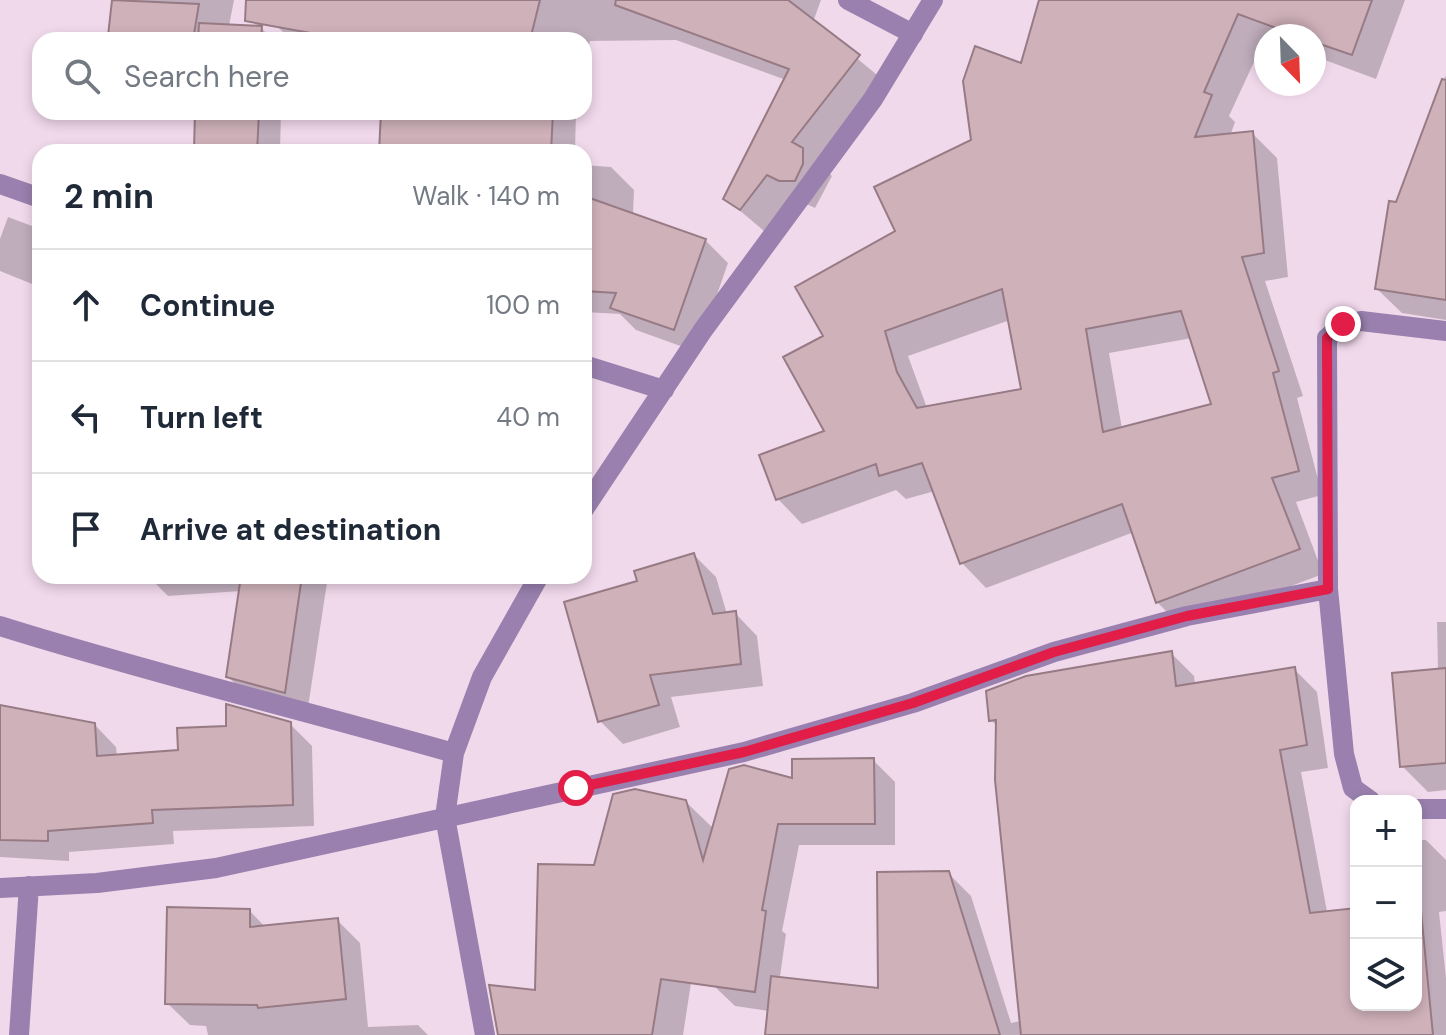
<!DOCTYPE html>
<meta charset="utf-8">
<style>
body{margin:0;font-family:"DM Sans",sans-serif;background:#f2f2f3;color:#1f2937}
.controls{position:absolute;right:24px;bottom:24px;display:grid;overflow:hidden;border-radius:16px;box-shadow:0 4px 12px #0003}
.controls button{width:72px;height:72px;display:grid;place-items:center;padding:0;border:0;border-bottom:2px solid #e0e1e3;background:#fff;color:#1f2937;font:40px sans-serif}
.compass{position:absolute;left:1254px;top:24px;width:72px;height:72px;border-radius:50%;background:#fff;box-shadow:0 4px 12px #0003;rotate:157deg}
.stop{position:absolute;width:24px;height:24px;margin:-18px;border:6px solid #e11d48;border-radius:50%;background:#fff}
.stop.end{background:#e11d48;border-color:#fff;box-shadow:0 2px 8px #0008}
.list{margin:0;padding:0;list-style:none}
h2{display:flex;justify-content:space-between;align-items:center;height:104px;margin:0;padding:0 32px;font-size:34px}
h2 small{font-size:26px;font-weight:400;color:#747a83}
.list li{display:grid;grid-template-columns:52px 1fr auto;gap:24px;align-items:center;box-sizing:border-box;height:112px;padding:0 32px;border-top:2px solid #e0e1e3}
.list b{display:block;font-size:30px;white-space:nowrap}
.list em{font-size:26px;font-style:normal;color:#747a83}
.icon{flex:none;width:44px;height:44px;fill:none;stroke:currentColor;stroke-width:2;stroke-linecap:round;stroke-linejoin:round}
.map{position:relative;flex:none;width:1446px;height:1035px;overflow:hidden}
.search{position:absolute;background:#fff;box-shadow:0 4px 12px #0003;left:32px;top:32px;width:560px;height:88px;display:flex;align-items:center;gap:20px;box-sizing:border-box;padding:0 28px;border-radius:24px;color:#747a83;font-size:30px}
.panel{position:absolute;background:#fff;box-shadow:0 4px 12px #0003;left:32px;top:144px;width:560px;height:440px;border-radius:24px}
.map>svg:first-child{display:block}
.shadow{fill:#0003;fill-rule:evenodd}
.building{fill:#cfb1ba;stroke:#977b84;stroke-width:2;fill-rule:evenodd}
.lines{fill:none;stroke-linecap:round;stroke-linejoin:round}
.lane{stroke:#9980ae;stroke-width:20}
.street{stroke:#9980ae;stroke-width:20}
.route{stroke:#e11d48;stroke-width:10}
</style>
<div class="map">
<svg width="1446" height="1035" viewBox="0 0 1446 1035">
<rect width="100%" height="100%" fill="#f1d9ec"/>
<path class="shadow" d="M114,0h120l-5,26 32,2 13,12h-160l-4,-5z
M281,0h540l-8,22 69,57 -64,83 14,14 -17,32 -24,-11 -27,34 -39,-33 61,-118 -110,-40 -86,1 -6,26v-27h-293l-14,-14z
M1041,0h364l-29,79 -62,-23v-20h-48l-37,80 6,6 -5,14 22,-3 25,25 11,119 -23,4 38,115 -6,2 25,97 -26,7 27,72 -141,53 -25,-25 -23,-70 -148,56 -24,-25 -27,-72 -29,8 -10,-9 -94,34 -24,-25 49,-67 -2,-95 73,-105 75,-91 49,-76zM1010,320l13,70 -96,18 -19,-52zM1192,338l22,67 -92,24 -13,-76z
M1446,75v245l-44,-7 -25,-24 20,-85z
M197,112h84l-1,40h-81z
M383,112h193l-1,40h-194z
M584,165l27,2 23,23 -1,25 72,25 23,23 -31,89 -61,-22 -16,-16 -36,-2z
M8,217l32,12 -3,57 -37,-15v-32z
M694,555l22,22 11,37 8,-1 22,23 6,50 -92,11 9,30 -57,17 -23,-23 -34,-117 74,-21z
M148,576h180l-21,138 -56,-15 -23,-22 13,-86 -73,5z
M1437,622h9v168l-18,2 -26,-26 36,-95z
M1171,653l23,23 1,9 99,-16 23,23 11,76 -27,4 49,263h-408l6,-162 23,23 40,127 10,-2 -23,-294 -7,-7z
M0,707l94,17 22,23 1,10 63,-5 110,-28 22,22 2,80 -141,5 1,13 -105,8v9l-69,-4z
M873,760l22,22v63h-96l-17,86 4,3 -11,78 -40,-6 -22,-21 -8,-93 -22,143h-184l38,-43 98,-201 52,12 27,26 80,-48z
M1416,840h10l20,20v51l-7,1 7,66v57h-61l-1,-30h32z
M250,911l16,17 71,-8 23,23 8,84 50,-2 10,10h-220l-2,-9 -16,-1 -23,-22z"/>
<path class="building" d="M112,0l87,4 -6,36 -85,-4z
M246,0h294l-10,40h-181l-104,-19z
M616,0h172l72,55 -68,87 11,6v16l-8,17h-16l-12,-6 -27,35 -17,-11 66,-130 -174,-64z
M1039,0h333l-20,55 -38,-13v-6h-16l-60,-22 -34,78 8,3 -17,42 58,-6 11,122 -22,4 37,114 -6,2 26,98 -27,7 28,71 -144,54 -34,-99 -162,60 -38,-101 -43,13 -3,-12 -100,36 -17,-45 65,-24 -41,-74 40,-21 -28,-49 100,-56 -21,-44 97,-47 -8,-59 12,-35 46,17zM1002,289l19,100 -104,19 -20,-36 -12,-41zM1181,311l30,93 -108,28 -17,-103z
M199,23l63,3 -1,14h-63z
M1442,79l4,1v220l-71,-11 14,-88 7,1z
M195,112h64l-2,40 -63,-2z
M381,112h172l-2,40h-172z
M584,196l122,43 -32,91 -64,-22 6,-15 -32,-2z
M694,553l19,61 23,-3 5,53 -91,11 9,30 -61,17 -34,-120 73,-21 -3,-10z
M241,576h61l-17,117 -59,-16z
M1172,651l4,35 119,-19 12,78 -27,5 30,163 46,-5v97h60v-104h4l13,134h-412l-26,-255 1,-60 -7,1 -3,-30 40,-15z
M1446,668v95l-46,4 -8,-94z
M226,704l65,18 2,83 -141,5 1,13 -105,8v10l-48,-1v-135l95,18 2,33 81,-6 -1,-22 49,-2z
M874,758l1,66h-97l-16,86 4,1 -11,81 -94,-13 -9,56h-154l-9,-50 46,5 3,-126 56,1 19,-71 22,-5 51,11 17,60 26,-91 15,-4 48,13v-19z
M949,871l51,164h-235l6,-59 107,12 -1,-116z
M167,907l83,2v18l88,-9 8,81 -88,9 -1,-3 -92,-1z"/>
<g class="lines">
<path class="lane" d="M848,0l65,34"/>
<path class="street" d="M0,184l40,14
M584,365l80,25
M584,509l119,-179 170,-231 60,-99
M0,626c150,47 303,84 454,127
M1371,801l-18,-13 -9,-34 -16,-165 -1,-251 16,-14 18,-3 85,10
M1416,809h30
M0,888l97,-5 119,-15 528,-116 169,-49 141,-51 133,-36 141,-27
M19,1035l10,-149
M485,1035l-40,-218 9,-64 28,-76 57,-101"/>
</g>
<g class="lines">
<path class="route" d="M576,788l168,-36 169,-49 141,-51 133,-36 141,-27 -1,-251 16,-14"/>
</g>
</svg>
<div class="controls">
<button>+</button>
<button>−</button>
<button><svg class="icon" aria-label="layers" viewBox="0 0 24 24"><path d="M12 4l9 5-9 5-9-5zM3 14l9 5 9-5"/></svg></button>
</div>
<svg class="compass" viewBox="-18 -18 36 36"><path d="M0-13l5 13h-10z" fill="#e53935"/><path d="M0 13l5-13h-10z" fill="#747a83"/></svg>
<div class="stop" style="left:576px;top:788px"></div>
<div class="stop end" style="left:1343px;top:324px"></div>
<div class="search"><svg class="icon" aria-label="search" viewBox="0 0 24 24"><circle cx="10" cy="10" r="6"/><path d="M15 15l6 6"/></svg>Search here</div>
<section class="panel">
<h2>2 min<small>Walk · 140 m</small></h2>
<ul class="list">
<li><svg class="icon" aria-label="ahead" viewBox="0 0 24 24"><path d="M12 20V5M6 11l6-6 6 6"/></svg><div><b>Continue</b></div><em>100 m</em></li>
<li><svg class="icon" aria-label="left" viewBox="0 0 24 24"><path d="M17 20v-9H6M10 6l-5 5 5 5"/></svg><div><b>Turn left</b></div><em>40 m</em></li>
<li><svg class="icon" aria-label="arrive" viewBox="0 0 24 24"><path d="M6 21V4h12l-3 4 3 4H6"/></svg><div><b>Arrive at destination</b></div></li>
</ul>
</section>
</div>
